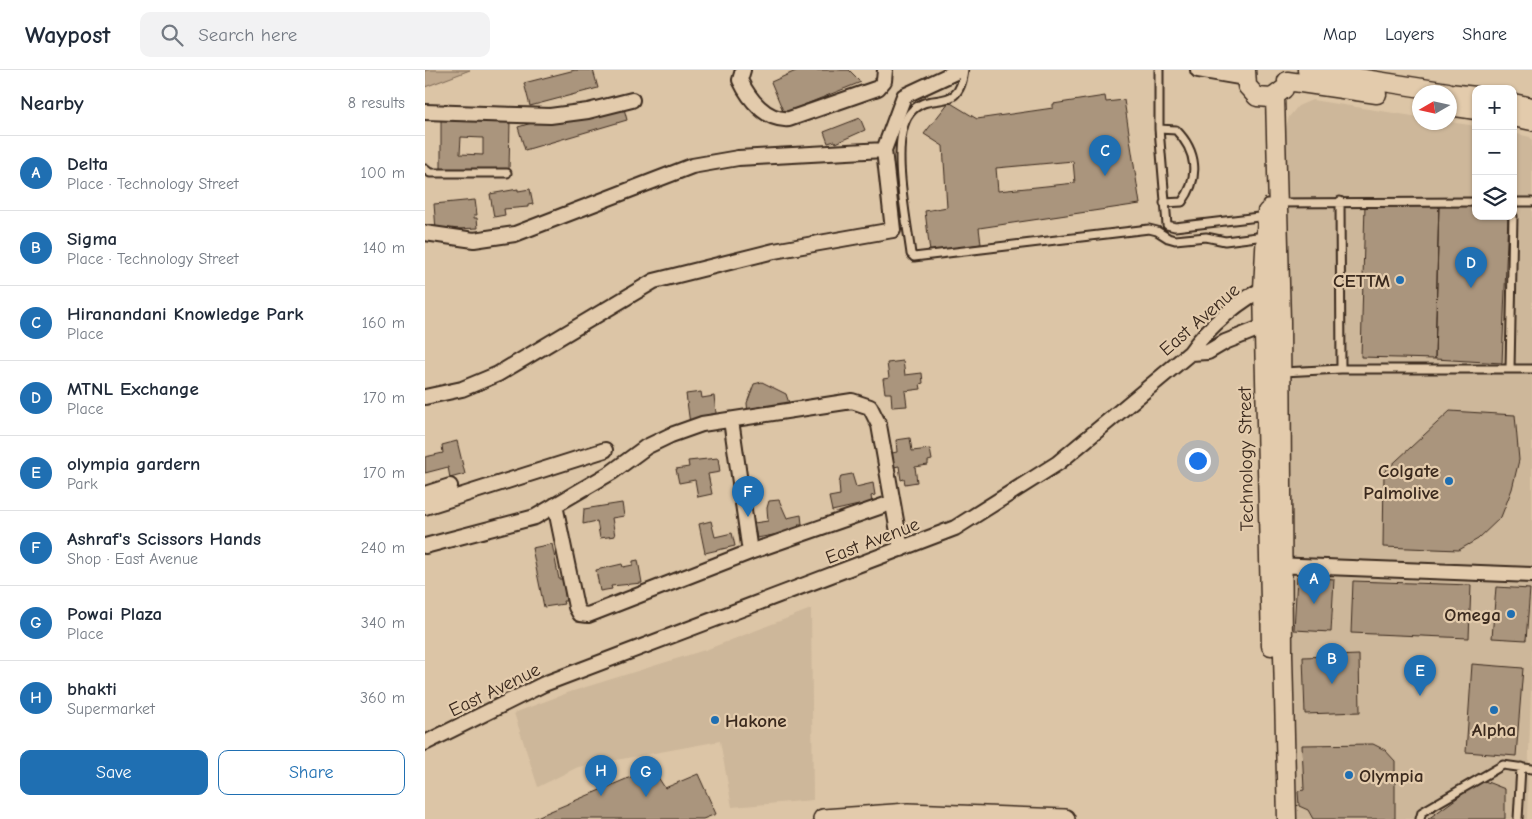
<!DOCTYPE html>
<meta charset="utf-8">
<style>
body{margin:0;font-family:"Comic Neue",sans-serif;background:#f2f2f3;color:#1f2937}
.controls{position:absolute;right:15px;top:15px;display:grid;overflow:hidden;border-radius:10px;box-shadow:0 1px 4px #0004}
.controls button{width:45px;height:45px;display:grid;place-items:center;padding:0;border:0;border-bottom:1px solid #e0e1e3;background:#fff;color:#1f2937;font:25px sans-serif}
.compass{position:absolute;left:987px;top:15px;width:45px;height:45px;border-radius:50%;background:#fff;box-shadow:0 1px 4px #0004;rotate:261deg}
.you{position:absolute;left:772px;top:390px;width:18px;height:18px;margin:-12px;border:4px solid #fff;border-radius:50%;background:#1a73e8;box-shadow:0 0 0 8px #1a73e833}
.badge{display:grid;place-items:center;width:32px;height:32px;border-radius:50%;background:#1f6fb2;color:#fff;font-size:16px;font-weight:700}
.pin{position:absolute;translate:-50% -41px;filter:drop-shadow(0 1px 2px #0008)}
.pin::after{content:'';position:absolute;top:26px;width:18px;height:15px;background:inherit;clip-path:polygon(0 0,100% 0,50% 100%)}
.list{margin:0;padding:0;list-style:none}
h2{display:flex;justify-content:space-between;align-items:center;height:65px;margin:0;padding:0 20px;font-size:21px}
h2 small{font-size:16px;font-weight:400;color:#747a83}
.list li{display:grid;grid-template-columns:32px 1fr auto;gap:15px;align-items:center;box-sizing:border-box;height:75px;padding:0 20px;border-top:1px solid #e0e1e3}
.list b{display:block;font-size:19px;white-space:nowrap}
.list p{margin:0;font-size:16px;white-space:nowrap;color:#747a83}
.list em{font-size:16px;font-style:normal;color:#747a83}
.actions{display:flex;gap:10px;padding:15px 20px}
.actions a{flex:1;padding:11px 0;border:1px solid #1f6fb2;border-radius:10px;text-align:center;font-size:18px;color:#1f6fb2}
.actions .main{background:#1f6fb2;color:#fff}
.icon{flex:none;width:28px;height:28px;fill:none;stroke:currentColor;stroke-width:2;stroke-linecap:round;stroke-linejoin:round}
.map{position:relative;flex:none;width:1107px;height:749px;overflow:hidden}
header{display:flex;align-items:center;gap:30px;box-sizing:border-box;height:70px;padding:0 25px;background:#fff;border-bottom:1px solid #e0e1e3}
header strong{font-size:24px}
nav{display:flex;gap:28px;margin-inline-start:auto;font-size:18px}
.search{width:350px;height:45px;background:#f2f2f3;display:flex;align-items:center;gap:12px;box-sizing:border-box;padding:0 18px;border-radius:10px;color:#747a83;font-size:19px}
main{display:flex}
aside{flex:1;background:#fff}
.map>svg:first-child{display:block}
.built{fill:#cdb79a}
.green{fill:#bfa88d;stroke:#7d6956}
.building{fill:#aa957d;stroke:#3b2a1e;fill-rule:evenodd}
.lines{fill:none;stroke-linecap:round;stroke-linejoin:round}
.service-casing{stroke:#3b2a1e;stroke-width:11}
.minor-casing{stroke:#3b2a1e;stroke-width:18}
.tertiary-casing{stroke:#3b2a1e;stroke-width:21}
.secondary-casing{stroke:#3b2a1e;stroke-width:22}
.service{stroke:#e3cbac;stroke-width:7}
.minor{stroke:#e3cbac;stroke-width:14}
.tertiary{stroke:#e3cbac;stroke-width:18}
.secondary{stroke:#e3cbac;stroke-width:19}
.poi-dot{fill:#1f6fb2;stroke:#e3cbac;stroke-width:2}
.labels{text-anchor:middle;stroke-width:4.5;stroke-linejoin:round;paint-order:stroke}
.poi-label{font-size:19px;font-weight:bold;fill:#3b2a1e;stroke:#e3cbac;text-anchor:end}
.street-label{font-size:19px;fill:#3b2a1e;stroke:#e3cbac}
</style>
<header>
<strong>Waypost</strong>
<div class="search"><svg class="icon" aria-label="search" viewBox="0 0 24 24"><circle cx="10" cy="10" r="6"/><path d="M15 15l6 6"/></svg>Search here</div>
<nav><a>Map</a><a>Layers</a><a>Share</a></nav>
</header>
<main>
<aside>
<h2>Nearby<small>8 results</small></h2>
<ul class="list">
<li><span class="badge">A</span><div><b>Delta</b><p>Place · Technology Street</p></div><em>100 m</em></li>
<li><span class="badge">B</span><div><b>Sigma</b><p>Place · Technology Street</p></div><em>140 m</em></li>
<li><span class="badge">C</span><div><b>Hiranandani Knowledge Park</b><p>Place</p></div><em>160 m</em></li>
<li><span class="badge">D</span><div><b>MTNL Exchange</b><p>Place</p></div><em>170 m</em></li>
<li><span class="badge">E</span><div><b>olympia gardern</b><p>Park</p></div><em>170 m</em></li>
<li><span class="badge">F</span><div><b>Ashraf's Scissors Hands</b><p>Shop · East Avenue</p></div><em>240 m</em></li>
<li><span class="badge">G</span><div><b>Powai Plaza</b><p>Place</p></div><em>340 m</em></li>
<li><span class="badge">H</span><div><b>bhakti</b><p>Supermarket</p></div><em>360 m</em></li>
</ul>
<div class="actions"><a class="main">Save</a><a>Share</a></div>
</aside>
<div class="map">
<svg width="1107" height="749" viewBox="0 0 1107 749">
<rect width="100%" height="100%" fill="#dcc5a6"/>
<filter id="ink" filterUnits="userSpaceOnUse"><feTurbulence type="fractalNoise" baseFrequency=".02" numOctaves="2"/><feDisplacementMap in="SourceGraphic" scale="10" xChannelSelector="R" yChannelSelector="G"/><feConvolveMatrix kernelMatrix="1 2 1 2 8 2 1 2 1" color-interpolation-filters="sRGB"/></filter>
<g filter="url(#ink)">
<path class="built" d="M887,30l107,17v5h31l26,4v90h37v-83l17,4 2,3v516l-5,163h-234l-9,-685 5,-17 9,-11z
M386,539l2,191 -81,7 -12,-66 -142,26 -40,20 -24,-74 56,-21 138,-43z"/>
<path class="green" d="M0,0h45l-45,17z"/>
<path class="building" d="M150,0h18l5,18 -68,18 -6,-23z
M373,0h51l12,12 -77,31 -13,-31z
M680,26l1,6 18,-2 16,104 -161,24 2,16 -51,8 -5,-41 22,-4 -4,-61 -19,-12 25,-32 28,17 76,-11v-4zM648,91l2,22 -77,8 -2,-23z
M196,27l6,23 -102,30 -7,-23z
M435,48l5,12 -29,13 -1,-2 -7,2 -4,-11z
M16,50l69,1 -1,49 -68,-1zM36,67l22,1v17l-23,-1z
M93,119v2l12,-2 3,15 -5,1v2l-24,2 1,6 -11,2 -4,-23z
M50,130l2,15h-3v3h3l1,10 -42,2 -2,-26z
M940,133h74l-4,156 -74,-2z
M1014,133l37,1v12h32l-6,147 -67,-4z
M478,291l2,14 17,-2 1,10 -3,1 1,5 -16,2 2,15 -15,1 -1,-14h-6l-2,-14 6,-1 -2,-15z
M337,312l24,12 4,12 -42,10 -1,-13 7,-19z
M276,322l1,6 12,-2 3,25 -27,3 -4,-30z
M1025,341l65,4 4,45 -7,29 -11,28 -23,22 -19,11 -76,-3 1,-75z
M485,368l2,13 18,-2 2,11 -4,1v4l-13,2 2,15 -12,2 -1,-5 -3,1 -2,-14 -5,1 -2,-14 5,-1 -1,-12z
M32,371l8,33 -15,4 -2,-11 -23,6v-16l18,-4 -1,-8z
M293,388l2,14 -12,2 4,20 -14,3 -3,-17 -16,3 -3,-14 13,-2 -1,-6z
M427,404l4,13 17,-4 2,12 -4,1 1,6 -40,9 -3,-14 11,-2 -1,-12 2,-7z
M354,430l8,18 14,-3 1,9h-4l2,6 -43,8 -3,-15 14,-2 -1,-13 2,-7z
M197,433l2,13 -12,2 3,18 -15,2 -3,-17 -14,3 1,-15z
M286,451l4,16 17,-4 3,13 -30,7 -6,-29z
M127,474l7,35h4l3,22h-3l1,3 -20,3 -12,-59z
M213,490l4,23 -31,3 1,3 -12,2 -4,-21 26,-6 1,3 10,-2v-4z
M872,506l37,3 -3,53 -37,-2z
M928,511l118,4 -2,53 -118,-5z
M1071,517l34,2 -4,51 -34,-2z
M934,585l1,57 -55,2 -2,-57z
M1047,594l51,4 -7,88 -50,-4z
M948,674l12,6 10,11v58h-82l-5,-9 -9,-4 -1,-15 6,-1 -2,-45z
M227,698l13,20 33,-14 18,40 -13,5h-171z
M1057,710l23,9v30h-77z"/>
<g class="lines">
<defs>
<path id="service" d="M539,0c-5,47 -34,18 -54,43 -21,26 -3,108 1,141l3,3 235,-28 8,2 11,7 7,2 31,-3 19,4 40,-5
M734,0v59l8,96 8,2 92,-11
M734,59l17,1c21,21 24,48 6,72l-18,1
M0,99l5,4h77
M915,131l1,168
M1088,132h19
M842,133l209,-1
M1085,299l3,-153
M858,302l58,-3h191
M995,749l2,-7 81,-47 29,4
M1093,749l3,-52"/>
<path id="minor" d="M318,0l-3,10c9,19 26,41 49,39l89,-31 6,-7 1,-11
M773,0l47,8
M0,42l125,4 38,-5 44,-11
M0,163l49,7 41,-6 177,-68 46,-8 146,-8
M765,283l18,-1 17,-10 48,-19
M0,327l37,-8 36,-15 156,-93 120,-30 119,-21 -9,-80 20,-54 56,-26
M306,350l19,132
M0,424l25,-8
M130,435l21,102 4,7 8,1 162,-63 141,-49
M0,437l180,-57
M0,476l110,-29 77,-45 34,-25 25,-12 31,-11 150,-23 18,6 9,18 22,124
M849,495l258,10
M0,673l119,-59 411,-156 103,-65 132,-110c17,-25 52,-56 80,-67"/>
<path id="tertiary" d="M821,0l1,16 10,11 15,1 12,-9
M882,0l141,22
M862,11l90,13
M1024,23l27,3
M850,27l6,224 2,333 4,165
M1088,33l19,4
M1024,36l27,4
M1088,47l19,4
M842,142l-4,77 8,357"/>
<path id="secondary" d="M398,749l85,-6 157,6"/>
</defs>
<use href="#service" class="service-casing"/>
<use href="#minor" class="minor-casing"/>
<use href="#tertiary" class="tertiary-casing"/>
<use href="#secondary" class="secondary-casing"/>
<use href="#service" class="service"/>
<use href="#minor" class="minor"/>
<use href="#tertiary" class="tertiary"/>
<use href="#secondary" class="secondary"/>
</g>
</g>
<g class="poi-dot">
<circle cx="975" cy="210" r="5"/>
<circle cx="1024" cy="411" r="5"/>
<circle cx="1086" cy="544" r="5"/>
<circle cx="1069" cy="640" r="5"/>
<circle cx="290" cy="650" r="5"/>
<circle cx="924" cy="705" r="5"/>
</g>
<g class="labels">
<g class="poi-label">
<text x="965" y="217">CETTM</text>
<text x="1014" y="407">Colgate<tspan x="1014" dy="22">Palmolive</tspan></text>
<text x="1076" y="551">Omega</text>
<text x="300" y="657" text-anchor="start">Hakone</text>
<text x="1069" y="666" text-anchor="middle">Alpha</text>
<text x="934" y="712" text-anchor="start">Olympia</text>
</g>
<g class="street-label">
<text transform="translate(774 249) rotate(-41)" y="7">East Avenue</text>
<text transform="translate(820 389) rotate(-91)" y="7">Technology Street</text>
<text transform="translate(447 470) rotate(-21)" y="7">East Avenue</text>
<text transform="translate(69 619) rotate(-26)" y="7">East Avenue</text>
</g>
</g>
</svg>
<div class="controls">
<button>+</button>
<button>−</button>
<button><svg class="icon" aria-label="layers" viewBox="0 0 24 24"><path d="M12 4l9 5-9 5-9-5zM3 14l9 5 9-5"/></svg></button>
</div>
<svg class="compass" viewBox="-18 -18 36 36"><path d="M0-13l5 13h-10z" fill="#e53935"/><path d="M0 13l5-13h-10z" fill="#747a83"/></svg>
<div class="you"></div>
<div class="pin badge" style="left:889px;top:534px">A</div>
<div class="pin badge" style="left:907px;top:614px">B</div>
<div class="pin badge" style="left:680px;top:106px">C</div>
<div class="pin badge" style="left:1046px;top:218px">D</div>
<div class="pin badge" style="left:995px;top:626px">E</div>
<div class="pin badge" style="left:323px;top:447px">F</div>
<div class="pin badge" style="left:221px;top:727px">G</div>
<div class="pin badge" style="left:176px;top:726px">H</div>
</div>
</main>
